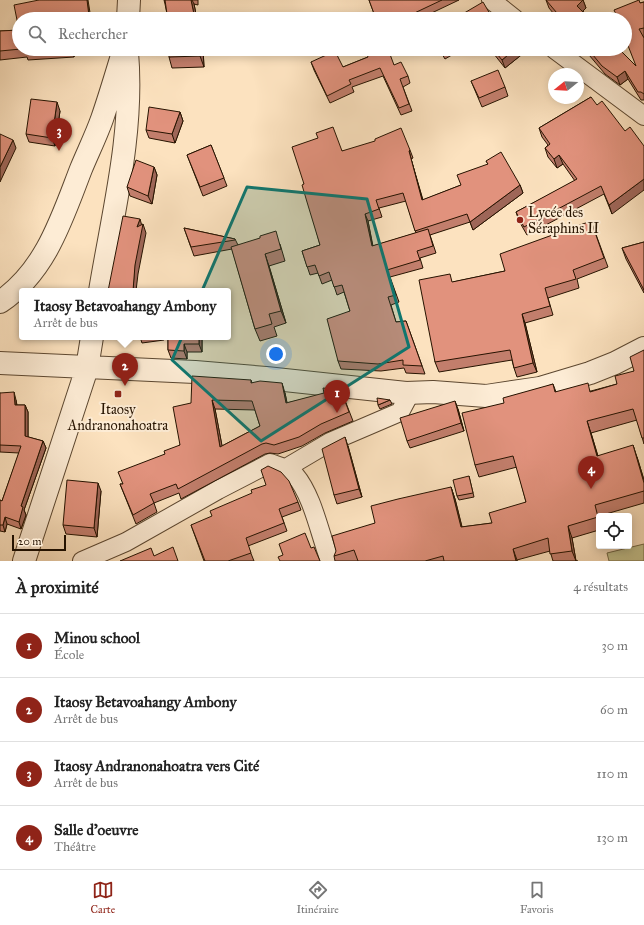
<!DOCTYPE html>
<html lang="fr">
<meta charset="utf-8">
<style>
body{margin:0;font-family:"IM FELL Great Primer",serif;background:#f6f6f6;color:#222}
.controls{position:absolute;right:12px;bottom:12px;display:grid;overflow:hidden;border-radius:4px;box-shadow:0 2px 10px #0003}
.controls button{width:36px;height:36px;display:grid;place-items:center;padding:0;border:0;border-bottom:1px solid #e0e0e0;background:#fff;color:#222;font:20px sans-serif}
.compass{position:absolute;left:548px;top:68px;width:36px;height:36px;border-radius:50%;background:#fff;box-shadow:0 2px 10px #0003;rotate:252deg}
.scale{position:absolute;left:12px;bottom:10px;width:54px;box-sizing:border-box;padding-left:4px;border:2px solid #261300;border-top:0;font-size:11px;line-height:14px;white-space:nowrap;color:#261300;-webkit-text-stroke:3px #fdecd5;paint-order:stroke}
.you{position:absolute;left:276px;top:354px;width:14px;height:14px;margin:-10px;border:3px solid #fff;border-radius:50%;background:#1a73e8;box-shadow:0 0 0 6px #1a73e833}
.badge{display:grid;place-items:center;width:26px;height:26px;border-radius:50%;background:#8f2418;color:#fff;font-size:13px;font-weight:700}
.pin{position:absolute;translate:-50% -33px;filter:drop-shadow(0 1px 2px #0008)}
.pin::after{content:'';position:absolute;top:21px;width:14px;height:12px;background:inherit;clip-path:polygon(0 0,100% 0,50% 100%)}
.popup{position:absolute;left:19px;top:288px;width:212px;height:52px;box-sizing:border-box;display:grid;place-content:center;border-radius:4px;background:#fff;filter:drop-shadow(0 1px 3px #0005);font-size:13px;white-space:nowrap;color:#767676}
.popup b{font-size:15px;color:#222}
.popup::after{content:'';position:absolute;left:50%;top:100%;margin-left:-8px;border:8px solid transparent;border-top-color:#fff}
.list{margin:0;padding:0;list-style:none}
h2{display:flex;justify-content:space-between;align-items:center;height:52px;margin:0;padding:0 16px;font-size:17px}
h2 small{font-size:13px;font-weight:400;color:#767676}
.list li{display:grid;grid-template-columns:26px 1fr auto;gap:12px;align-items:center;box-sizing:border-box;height:64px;padding:0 16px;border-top:1px solid #e0e0e0}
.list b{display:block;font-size:15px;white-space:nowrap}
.list p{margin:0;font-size:13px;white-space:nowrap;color:#767676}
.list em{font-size:13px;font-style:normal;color:#767676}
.icon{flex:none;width:22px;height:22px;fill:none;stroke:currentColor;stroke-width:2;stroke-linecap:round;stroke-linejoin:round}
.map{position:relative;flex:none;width:644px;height:561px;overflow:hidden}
.search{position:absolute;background:#fff;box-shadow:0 2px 10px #0003;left:12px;right:12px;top:12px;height:44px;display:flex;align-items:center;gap:10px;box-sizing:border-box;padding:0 14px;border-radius:22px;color:#767676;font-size:15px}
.sheet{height:308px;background:#fff}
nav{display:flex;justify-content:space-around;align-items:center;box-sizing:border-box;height:56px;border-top:1px solid #e0e0e0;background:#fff;font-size:11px;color:#767676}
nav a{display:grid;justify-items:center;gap:2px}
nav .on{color:#8f2418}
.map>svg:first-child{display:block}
.garden{fill:#c4c28e;stroke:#756a47}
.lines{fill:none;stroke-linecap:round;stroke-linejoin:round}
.minor-casing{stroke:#5c4730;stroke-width:20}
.tertiary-casing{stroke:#5c4730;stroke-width:24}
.minor{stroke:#fdecd5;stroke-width:18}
.tertiary{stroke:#fdecd5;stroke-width:22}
.wall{fill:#c27e6c;stroke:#261300;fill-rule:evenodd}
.shaded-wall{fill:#9e6658;stroke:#261300}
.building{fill:#e1927d;stroke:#261300;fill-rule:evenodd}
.marked{fill:#0f766e;fill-opacity:0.2;stroke:#0f766e;stroke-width:3;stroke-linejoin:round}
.poi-dot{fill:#8f2418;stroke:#fdecd5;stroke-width:1.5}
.labels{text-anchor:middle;stroke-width:4;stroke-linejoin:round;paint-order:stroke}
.poi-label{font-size:14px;fill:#261300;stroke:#fdecd5;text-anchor:start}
</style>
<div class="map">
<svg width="644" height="561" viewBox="0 0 644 561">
<rect width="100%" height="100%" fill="#fce2bf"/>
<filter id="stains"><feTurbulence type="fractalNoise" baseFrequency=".005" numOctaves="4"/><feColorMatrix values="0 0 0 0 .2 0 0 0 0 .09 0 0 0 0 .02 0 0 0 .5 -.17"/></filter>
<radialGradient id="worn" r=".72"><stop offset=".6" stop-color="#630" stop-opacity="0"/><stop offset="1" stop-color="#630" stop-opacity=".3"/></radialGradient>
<path class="garden" d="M644,544v17h-35l-2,-8z"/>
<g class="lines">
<defs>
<path id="minor" d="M491,0l24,19
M554,49l90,67
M286,468l44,-26 70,-30 8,-15 -2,-4
M82,561l44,-19 92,-52 52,-27c8,3 19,5 25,12 18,21 25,60 35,86"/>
<path id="tertiary" d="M128,19l1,-19
M100,291c13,-79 34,-159 27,-239
M0,302c46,-31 62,-84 81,-133 7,-17 15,-33 21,-50 8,-23 15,-47 22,-70
M0,363l195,9 71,6 140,15 27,-1 53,4 54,-8 50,-15 25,-10 29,-15
M24,561l63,-193 5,-31"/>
</defs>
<use href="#minor" class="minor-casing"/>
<use href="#tertiary" class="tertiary-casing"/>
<use href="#minor" class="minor"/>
<use href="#tertiary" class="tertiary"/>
</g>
<path class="wall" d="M39,0l-20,49h56l-1,8 -46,3 -1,-3 -27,3v-29l19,-1z
M164,0h34v5l-4,-1 3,15h-30v-5l-2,-10z
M369,0h90l-40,19h-43z
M546,0h37l3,8 -3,3 7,8h-32l-9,-11z
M644,2v34l-1,1 1,1v62h-3l-13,-21 -8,6 -15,-11 -21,-25h35l17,17 4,-63z
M203,49l1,18 -32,1 -3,-11z
M439,49h23l-17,10z
M490,49h34l1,3 -20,16z
M368,57l26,8 14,11 2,7 -7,4 9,24 -11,4 -18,-39 -31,11 2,5 -24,11 -16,-33 -3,-8 32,5z
M471,81l34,6 3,9 -26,11z
M591,97l21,117 -8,-20 -77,41 -8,-14 -3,-9 59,-31 -12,-17 -6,4 -9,-11 -3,-9 3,-3 -6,-8 -3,-9z
M60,111l-5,35 -26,-4 -3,-8z
M180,112l3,9 -8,22 -26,-5 -3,-8z
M318,138l24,13 68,-1 3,8 -2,1 12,41 38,-15 27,-21 -2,-3 34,24 3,8 -50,37 -3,-8 -40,13 6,18 -16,5 3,10 -33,9 9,25 -8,3 5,17 10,-1 19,53 -19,-1 -2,-5 -23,3 -40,-2 -3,-8 12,-50 -6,-19 -7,3 -5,-15 -10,4 -4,-11 -8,2 -8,-24 18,-6 -16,-61zM406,201l10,32 -43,13 -5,-25 14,-4 -3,-9z
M211,145l16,41 -24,10 -16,-41z
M154,167l3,8 -5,29 -22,-8 -3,-9z
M591,221l17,46 -31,12 2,9 -31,10 5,17 -28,8 12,49 -20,5 -3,-9 -2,-8 -73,12 -4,-10 18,-80 52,-11z
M184,228l51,11 3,6 42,-1 5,17 -16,5 17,57 -12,4 3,9 -17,5 -5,-12 -23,-80 -38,7z
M644,242v51l-18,-34 -4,-11z
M140,337h24v3l-22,3z
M168,337h34v15h-15v7l-16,-1 -3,-8z
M644,350v94l-7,-24 -46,13 7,23 39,1 7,23v23l-45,13v14l-27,8 4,23h2h-25l-3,-10 -33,9v1h-182l-1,-5 41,-33 76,-36 4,12 7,28 30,-4 34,-21 -9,-35 -38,10 -4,-12 29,-62 49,-19 3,8 35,-1 26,-7 17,-13z
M251,380l1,3 33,10 2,10 54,-13 12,31 -28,12 -23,13 -24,8 -8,-1 -5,1 -84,45 -2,-6 -25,10 3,9 -21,12 -16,-40h3l42,-30 15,-9 11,-42zM215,409l40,1 5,16 -38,20z
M0,393l16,7 1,5h8l3,7v25l15,4 3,7 -22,62 2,5 -5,14 -14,-5 -2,8 -5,-1v-31l2,1 17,-48 -19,-1z
M390,400l2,4 -12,5 -2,-4z
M458,409l6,22 -54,17 -3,-7z
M348,446l14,51 -25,7 -3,-9z
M469,476l5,21 -15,3 -2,-4z
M101,491l-4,46 -31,-3 -3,-9z
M298,502l3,8 -19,7 5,14 -39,15 6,15h-50l-13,-36z"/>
<path class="shaded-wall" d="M87,0h1l3,19 -2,-3z
M191,0h1l2,4 3,15h-2z
M583,0l3,8 -6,6 -3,-8z
M71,49h4l-1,8z
M200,49h3l1,18 -4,-11z
M515,49h9l1,3 -20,16 -3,-8z
M625,71l3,8 -8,6 -3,-8z
M57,102l3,9 -5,35 -3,-8z
M180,112l3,9 -8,22 -3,-9z
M13,140l3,8 -16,34v-15z
M409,151l2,8 14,49 -3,-8z
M559,155l4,9 -6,4 -3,-9z
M154,167l3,8 -5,29 -4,-8z
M644,179v11l-32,24 -3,-9z
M520,185l3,8 -50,37 -3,-8z
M365,214l3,7 6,33 -2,-8z
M140,219l2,7 1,-2 3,9 -8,41 -2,17h-3l4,-64z
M265,254l4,12 17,57 -5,-12z
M522,314l3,9 12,49 -4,-9z
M199,337h3v15l-3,-8z
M184,344l3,8v7l-3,-8z
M282,383l3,10 4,19 -3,-9z
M14,392l2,8 1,12 -2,-7z
M212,400l3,9 9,47 -4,-9z
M455,401l3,8 6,22 -3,-8z
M25,405l3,7v32l-3,-8z
M587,421l4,12 10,34 -4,-11z
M345,437l3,9 14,51 -3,-8z
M43,441l3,7 -22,62 2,5 -5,14 -2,-7 2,-16z
M633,445l4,12 7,23v3z
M98,483l3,8 -4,46 -3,-9z
M451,487l4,12 10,40 -4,-12z
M5,517l2,7 -2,8 -2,-7z
M568,526l4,12 4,23 -4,-10z
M513,549l4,11v1h-1z"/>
<path class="building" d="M39,0h48l2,16 5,1v2h-75v30h2l-21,2v-20l19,-1 -5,-25z
M165,0h26l4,19h-28v-5z
M369,0h73l-36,17 -1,-1 -10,3h-19z
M546,0h37l-6,6 13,13h-28z
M639,0l1,3 4,-1v26l-5,1 5,9v56l-3,-2h-3l-13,-21 -8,6 -15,-11 -14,-17h31l17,17 -11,-28v-19h-7l-4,-9z
M483,2l10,17h-39z
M25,49h46l-46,3z
M168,49h32v7l-31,1z
M365,49h23l6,16 7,-3 7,14 -8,3 9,25 -10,4 -19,-40 -31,12 2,4 -24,12 -16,-34 24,-11 8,16 25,-10z
M493,49h22l-13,11z
M498,70l7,17 -26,11 -8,-17z
M591,97l6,8 5,-4 23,30 5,-4 14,19v33l-35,26 -8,-19 -77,41 -8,-15 61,-33 -18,-24 -5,4 -9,-11 5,-4 -11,-16z
M31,99l26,3 -5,36 -26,-4z
M149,107l31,5 -8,22 -26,-4z
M333,127l9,24 33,-10v-2l26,-11 9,22 -1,1 13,49 39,-15 -4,-10 31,-11 -2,-3 15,-9 19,33 -50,37 -3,-8 -52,17 -12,-38 -27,7 3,9 -14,5 7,32 56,-17 5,17 -16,5 3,9 -33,10 9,25 -8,2 8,25 10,-1 16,45 -19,-1v-5l-25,4 -40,-3 -11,-42 23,-8 -8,-26 -8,2 -5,-15 -10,4 -4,-11 -8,2 -5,-16 18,-6 -13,-43 -5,-17 2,-1 -12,-37 26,-9 -2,-5z
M0,134l13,6 -13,27z
M211,145l13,33 -24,9 -13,-32z
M136,160l18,7 -6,29 -21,-9z
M123,216l17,3 -3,8 6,-3 -8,41 -2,26h-25z
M591,221l13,37 -31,12 3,9 -31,9 5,18 -28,8 11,49 -19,5 -4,-18 -75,12 -16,-82 31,-6 2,8 53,-11 -5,-17z
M184,228l51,11v1l-44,7z
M276,231l5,18 -16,5 16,57 -12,3 3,10 -17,5 -24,-82 29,-9v-2z
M644,242v48l-22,-42z
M168,337h31v7h-15v7l-16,-1z
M644,350v88h-2l-9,-29 -46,12 10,35 36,-11 11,38v8l-49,14 3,12 -30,9 4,25 -22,3 -2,-16 -35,11 3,12h-72l-1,-5 -18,5h-67l-4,-11 -20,6 2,-5 -4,-15 43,-13 -4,-17 27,-7 53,-12 10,40 31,-4 -3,-10 37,-11 -13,-46 -38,9 -13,-52 42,-10 -1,-5 50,-14 2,8 33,-9 2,9 27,-8 -2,-8 19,-5 -4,-14z
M192,376l59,4v3l9,-2 22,2 4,20 38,-10 -1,-5 18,2 8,22 -28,12 -22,13 -25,8 -8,-2 -4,1 -84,45 -2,-5 -26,10 4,9 -21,12 -13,-31h3l-5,-12 47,-18 -1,-3 16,-6 -7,-38 18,-4zM212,400l40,1 8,25 -40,21z
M14,392l1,13h10v31l18,5 -22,65 2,1 -4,15 -14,-5 -2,8h-3v-25l2,1 19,-55 -21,-1v-52z
M377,398l13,2 -12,5z
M455,401l6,22 -54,18 -7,-23z
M345,437l14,52 -25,6 -12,-46z
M268,466l13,6 8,9 9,21 -19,7 5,14 -38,15 5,15 -23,8h-23l-14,-36 21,-9 -2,-5 42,-18 -1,-3 15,-5 -5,-15z
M469,476l4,17 -16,3 -4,-16z
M67,480l31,3 -4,45 -31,-3z
M305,533l6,15 3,-1 6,14h-40l-2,-4 5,-2 -4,-11z
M173,547l5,14h-58l31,-13 3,8z"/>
<path class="marked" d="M247,187l120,12 42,148 -148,94 -89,-81z"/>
<g class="poi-dot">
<circle cx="520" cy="220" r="4"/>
<rect x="114" y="390" width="8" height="8" rx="2"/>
</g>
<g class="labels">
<g class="poi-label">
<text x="528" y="217">Lycée des<tspan x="528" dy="16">Séraphins II</tspan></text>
<text x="118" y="414" text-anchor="middle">Itaosy<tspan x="118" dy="16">Andranonahoatra</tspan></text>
</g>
</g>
<rect width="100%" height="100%" filter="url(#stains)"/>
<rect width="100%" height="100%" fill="url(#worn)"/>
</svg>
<div class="controls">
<button><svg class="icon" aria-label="locate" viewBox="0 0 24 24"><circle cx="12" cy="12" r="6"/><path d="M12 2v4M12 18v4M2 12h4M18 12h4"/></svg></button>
</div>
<svg class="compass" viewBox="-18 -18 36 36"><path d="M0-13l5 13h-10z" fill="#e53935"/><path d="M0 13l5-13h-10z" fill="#767676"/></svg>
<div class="scale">20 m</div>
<div class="you"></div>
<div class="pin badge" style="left:337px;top:413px">1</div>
<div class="pin badge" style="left:125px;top:386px">2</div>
<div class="popup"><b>Itaosy Betavoahangy Ambony</b>Arrêt de bus</div>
<div class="pin badge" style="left:59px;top:151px">3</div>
<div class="pin badge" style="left:591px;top:489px">4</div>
<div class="search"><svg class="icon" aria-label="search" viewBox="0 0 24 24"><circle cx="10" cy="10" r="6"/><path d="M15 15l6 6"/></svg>Rechercher</div>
</div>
<section class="sheet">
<h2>À proximité<small>4 résultats</small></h2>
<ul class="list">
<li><span class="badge">1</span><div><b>Minou school</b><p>École</p></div><em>30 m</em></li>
<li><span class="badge">2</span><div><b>Itaosy Betavoahangy Ambony</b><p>Arrêt de bus</p></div><em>60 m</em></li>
<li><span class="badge">3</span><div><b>Itaosy Andranonahoatra vers Cité</b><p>Arrêt de bus</p></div><em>110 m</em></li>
<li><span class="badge">4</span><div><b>Salle d'oeuvre</b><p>Théâtre</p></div><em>130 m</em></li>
</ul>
</section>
<nav>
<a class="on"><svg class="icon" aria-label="map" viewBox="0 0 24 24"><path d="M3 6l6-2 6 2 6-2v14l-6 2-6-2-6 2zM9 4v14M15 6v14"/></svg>Carte</a>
<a><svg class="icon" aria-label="directions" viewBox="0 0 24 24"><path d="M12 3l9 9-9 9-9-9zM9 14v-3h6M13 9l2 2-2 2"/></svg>Itinéraire</a>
<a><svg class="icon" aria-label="saved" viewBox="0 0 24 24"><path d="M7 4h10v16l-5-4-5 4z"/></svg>Favoris</a>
</nav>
